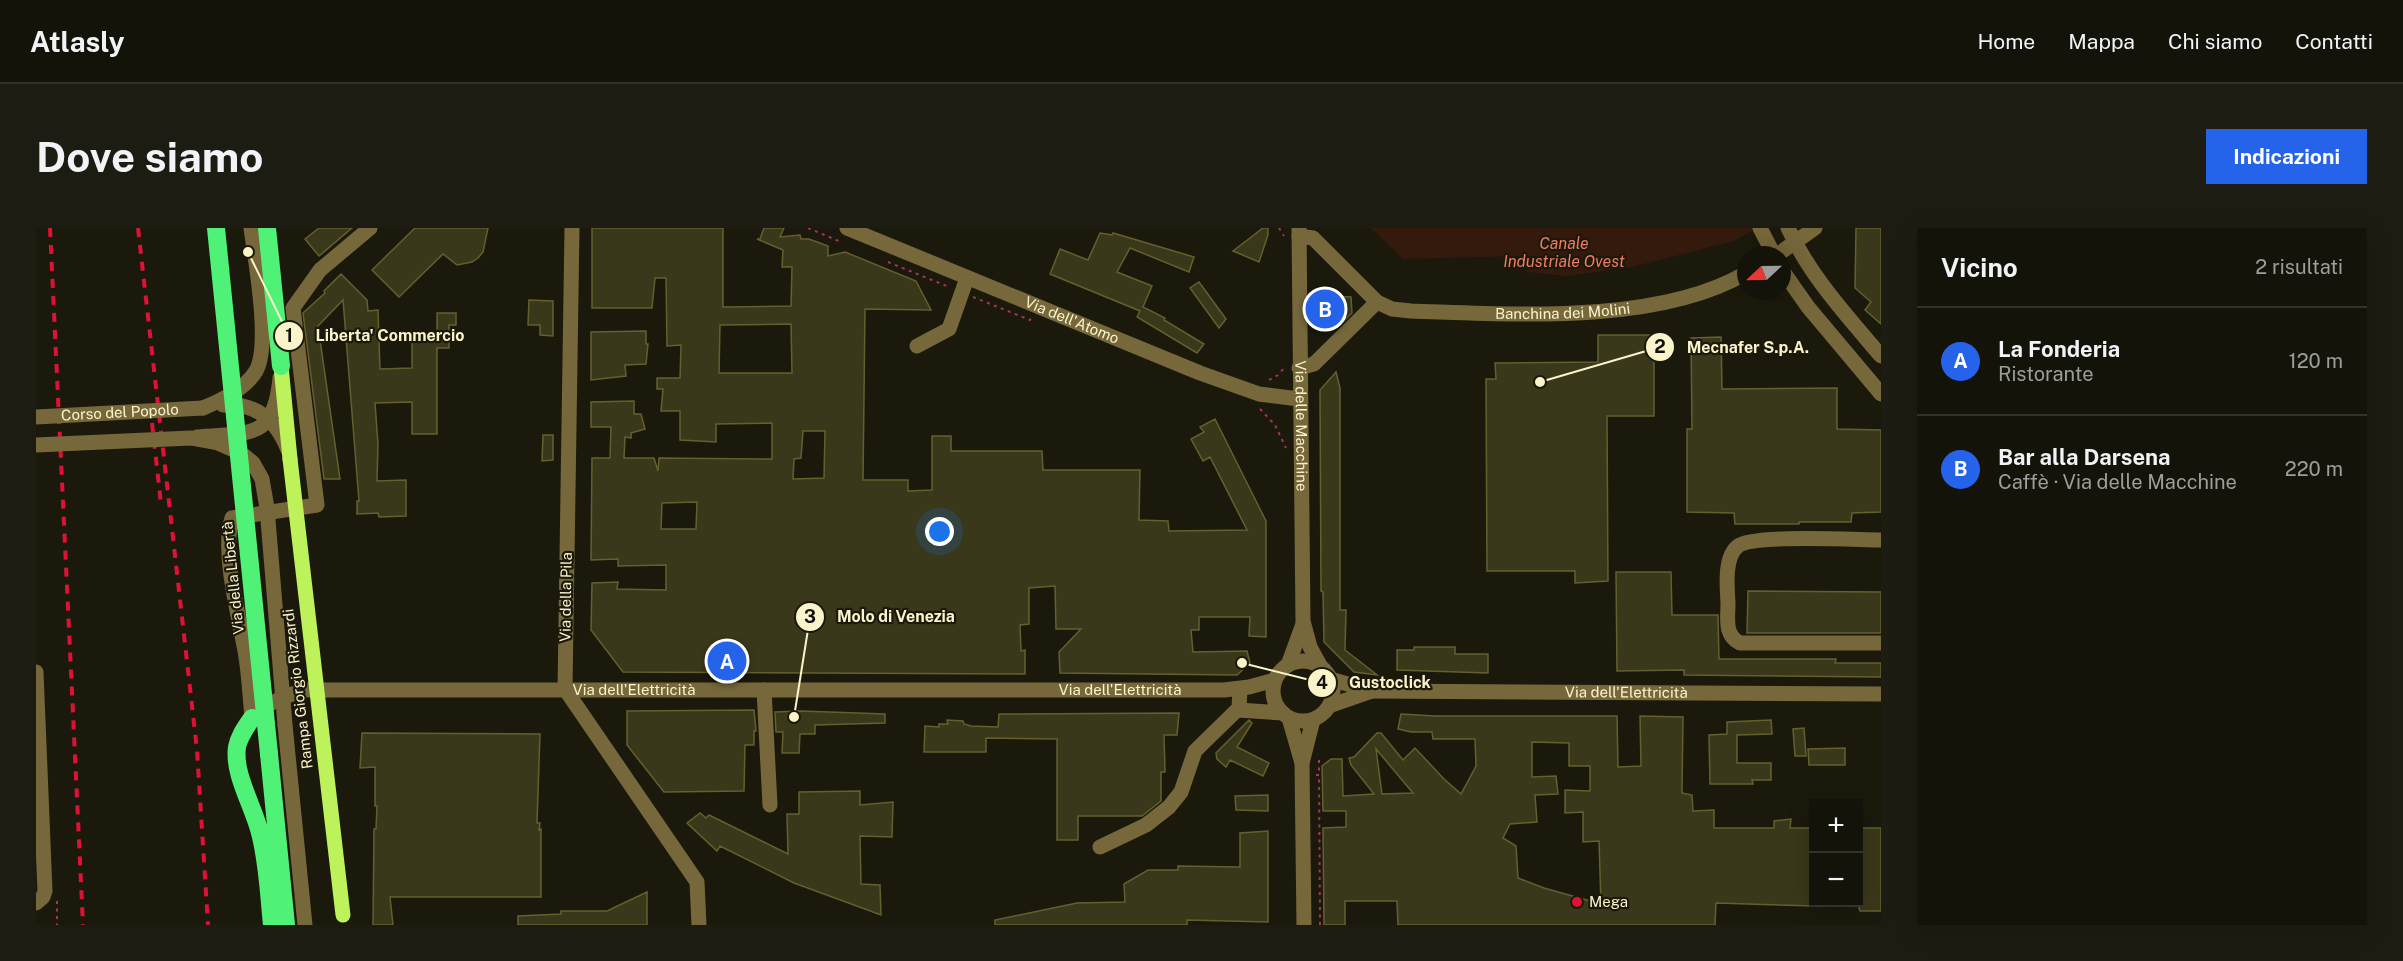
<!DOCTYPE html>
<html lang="it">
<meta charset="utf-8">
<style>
body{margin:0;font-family:"Public Sans",sans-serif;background:#1d1c12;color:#f1f3f6}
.controls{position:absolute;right:18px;bottom:18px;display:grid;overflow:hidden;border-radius:0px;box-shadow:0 6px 24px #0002}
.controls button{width:54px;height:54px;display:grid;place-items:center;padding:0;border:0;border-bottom:2px solid #33322a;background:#141309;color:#f1f3f6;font:30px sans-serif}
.compass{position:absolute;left:1701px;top:18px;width:54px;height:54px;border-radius:50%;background:#141309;box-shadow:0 6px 24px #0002;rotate:248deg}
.you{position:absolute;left:904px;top:304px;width:21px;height:21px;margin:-15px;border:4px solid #fff;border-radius:50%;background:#1a73e8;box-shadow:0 0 0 9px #1a73e833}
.badge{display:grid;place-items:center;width:39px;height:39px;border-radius:50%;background:#2563eb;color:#fff;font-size:20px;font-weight:700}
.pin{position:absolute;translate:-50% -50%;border:3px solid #fff;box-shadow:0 2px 6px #0006}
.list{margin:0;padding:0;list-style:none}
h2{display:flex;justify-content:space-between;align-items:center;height:78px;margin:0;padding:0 24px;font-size:26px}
h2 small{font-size:20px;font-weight:400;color:#9d9e9c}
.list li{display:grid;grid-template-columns:39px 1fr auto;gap:18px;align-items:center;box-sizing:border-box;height:108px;padding:0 24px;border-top:2px solid #33322a}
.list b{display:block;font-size:22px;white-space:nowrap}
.list p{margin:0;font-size:20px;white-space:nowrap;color:#9d9e9c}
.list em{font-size:20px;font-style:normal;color:#9d9e9c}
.map{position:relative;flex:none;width:1845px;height:697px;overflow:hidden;border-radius:0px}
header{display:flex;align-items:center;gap:36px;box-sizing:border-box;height:84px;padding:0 30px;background:#141309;border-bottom:2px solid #33322a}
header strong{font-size:28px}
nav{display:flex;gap:33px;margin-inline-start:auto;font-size:21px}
.intro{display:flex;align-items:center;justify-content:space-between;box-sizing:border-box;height:144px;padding:0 36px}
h1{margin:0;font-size:42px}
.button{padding:15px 27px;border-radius:0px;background:#2563eb;color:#fff;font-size:21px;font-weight:700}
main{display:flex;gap:36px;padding:0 36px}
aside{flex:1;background:#141309;border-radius:0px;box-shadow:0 6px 24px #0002}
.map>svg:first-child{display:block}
.water{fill:#341a0c}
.building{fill:#3a381a;stroke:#64602e;stroke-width:1.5;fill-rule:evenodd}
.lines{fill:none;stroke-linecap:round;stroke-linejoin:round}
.path{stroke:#a3355b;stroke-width:2;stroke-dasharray:3 4.5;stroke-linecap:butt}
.minor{stroke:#76683b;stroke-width:15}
.major{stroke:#bdf25a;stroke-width:15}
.highway{stroke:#4ff176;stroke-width:18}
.rail{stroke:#df1236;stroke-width:4;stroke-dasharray:9 8;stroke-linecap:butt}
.minor-bridge{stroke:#76683b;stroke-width:15}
.major-bridge{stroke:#bdf25a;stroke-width:15}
.highway-bridge{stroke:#4ff176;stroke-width:18}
.poi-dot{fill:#df1236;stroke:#1b190c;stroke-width:2}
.labels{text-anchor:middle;stroke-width:4.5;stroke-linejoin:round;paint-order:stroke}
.street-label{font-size:15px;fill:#fbf3ca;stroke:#1b190c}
.poi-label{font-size:15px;fill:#fbf3ca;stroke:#1b190c;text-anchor:start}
.water-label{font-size:16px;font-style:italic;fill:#f27b60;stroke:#1b190c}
.leader{fill:none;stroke:#fbf3ca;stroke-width:2}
.callout-dot{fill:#fbf3ca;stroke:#1b190c;stroke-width:2}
.mark-label{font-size:18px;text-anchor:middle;font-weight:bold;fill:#111}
.callout-label{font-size:16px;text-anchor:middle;font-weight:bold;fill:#fbf3ca;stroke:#1b190c;stroke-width:4.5;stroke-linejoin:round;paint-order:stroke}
</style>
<header>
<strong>Atlasly</strong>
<nav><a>Home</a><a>Mappa</a><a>Chi siamo</a><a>Contatti</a></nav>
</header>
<div class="intro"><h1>Dove siamo</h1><a class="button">Indicazioni</a></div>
<main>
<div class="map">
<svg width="1845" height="697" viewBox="0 0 1845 697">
<rect width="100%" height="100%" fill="#1b190c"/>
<path class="water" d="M1335,0h386l-23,13 -102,26 -65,9 -40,-4 -7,-16 -117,3z"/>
<path class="building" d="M283,0h33l-33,28 -14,-17z
M379,0h73l-5,24 -5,6 -6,4 -15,3 -14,-11 -44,43 -27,-27z
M556,0h131v79l68,-1 1,-39h-10l1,-17 -26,-11h3l4,-11h20l-4,9 20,-2 1,4h8l19,7v10l17,-4 71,29 15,29 -66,-1 -2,171h45v11l24,-1v-54h19v15h91l1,19h97l-1,50 29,1 1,10 78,-1 -37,-73 -7,4 -12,-22 13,-7 -4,-5 15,-8 51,102v116l-17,-1 1,-19h-51v13h-8l2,22 54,-1 3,12 -13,12 -177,-2 -1,-21 22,-23h-25l-1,-43 -26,2v36l-9,1 1,26 4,-1v24l-402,-2 -32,-42 1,-47 26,-1 -1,7 49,1v-25l-48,1v-7l-27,1 1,-102h18l1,-31h-20v-25l43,-1v13h7l4,15 -14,4v5l-6,-1 -1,21h30l4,13 1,-13 113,1v-36l-56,1v18l-36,-2v-29h-19l2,-22h-6v-11h23l1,-33 -14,1 -1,-68h-11l-3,30h-60zM755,96l1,49h-73l1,-48zM767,203h22l-1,47 -31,1 1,-20 7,-1zM661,274l-1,27h-35l1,-26z
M1227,0h5v7l-9,27 -26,-11z
M1820,0h25v96l-16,-14 6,-8 -16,-14z
M1064,5l12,2 1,-2 81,24 -5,15 -59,-24 -13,24 35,14 -9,21 22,11 -1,2 40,24 -7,9 -60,-36 3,-6 -90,-37 10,-25 28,11z
M305,46l26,26 1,11 10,-1 2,59 32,-1v-27h25v-28h19v12h-7v23h-12v86h-25v-32l-37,1 3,41 -1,37 29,-1v36l-27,1 -1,-4 -21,1v-13h2l-16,-201 -25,26 22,153h-16l-21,-166 22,-20 -1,-2z
M1163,54l27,37 -7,9 -29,-40z
M1288,68l27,1 1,16 -12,12h-11v-5l-7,1z
M493,72l24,1v35l-13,-1v-10h-12z
M610,103v13h2l-2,20 -21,1 1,11 -35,4v-48z
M1562,107h56v81h-47l1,165 -33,2v-12h-88l-1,-192h10l-1,-16 103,-1z
M1685,109l1,52 115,-1v41l44,1v82l-29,1 -1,9h-52v2h-64l-1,-11 -47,-1v-83h5l-1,-91z
M1300,144l4,16v222h6l-1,40 32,25 -23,-3 -30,-30 -1,-50 -2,-1 -1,-201z
M507,207h10v25l-11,1z
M1580,344h55l1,43h46l1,44h117l-1,4h46v14l-197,-2v-5l-67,1z
M1712,363l133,1v41h-134z
M1378,419h41v7h33v19l-91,-3v-20h17z
M718,482l2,21h-2v14h-9l-1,46 -80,1 -37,-47v-34z
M765,483l84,3v9l-70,2v9h-15l-1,19h-17l1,-21h-7l-1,-20z
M1143,485l-2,22h-13l1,37h-4v29l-19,15h-64v24h-21v-101l-71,-1v14h-62l1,-26 14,1v-3h9l-1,-4 16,1 1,3 7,2 27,1 1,-13z
M1365,486l34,2h182l1,51 23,-1 -1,-50 43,1 -1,76 10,2 1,16 21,-1v18h60v-7l17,-2 -1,9h24v78l-98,-3 -1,22h-317l-1,-24h-52v24h-21l-1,-97 23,-1v-16h-23l-1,-45 9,-7h11l1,37 31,-2 -23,-29 -2,-7 5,-1 23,-24h4l22,27 12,-12 29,31 17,15 15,-28 -1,-27h-42l-1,-7h-21l-13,-3zM1496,514l37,1v23h21v25l-25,-1v23l18,-1v30l16,-1 2,63 -57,-16 -26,-10 -2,-32 -13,-8 7,-14 27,-2 -2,-27 23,-1 -2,-18 -24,1zM1340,521l37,44 -31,1z
M1213,492l3,3 -15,24 32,16 -6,13 -33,-16 -4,7 -9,-8 -1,-6z
M1735,492l1,14 -35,1v28h34v17h-19l1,4h-43l-1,-49 18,-1v-12z
M1768,500l2,28h-11l-2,-27z
M326,505l178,1 -3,89h3l-1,7 2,-1v68h-151l3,28h-20l1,-96h2l1,-23h-2v-39l-15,1z
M1809,520v17h-36l-1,-16z
M824,563v14l33,-3 -1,35 -32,-1 1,48 19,1 1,30 -87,-32 -74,-37 -3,5 -30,-28 13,-10 6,5 3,-3 79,39 -1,-40h12v-22z
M1232,567v16l-32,-1 -1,-14z
M1822,600h23v83h-21l-2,-6z
M1232,603v91l-81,-2v5h-192v-5l82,-17 48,-1 -1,-18 24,-14h30v-4l62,1v-34z
M611,664v33h-129v-9l43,-2v-3h46z"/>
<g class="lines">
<path class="path" d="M772,0l33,14
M1243,0l5,8
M852,34l61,25
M937,69l57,23 1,-2
M1233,152l9,-5 7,-8
M1224,181l15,16 11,23
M1283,532v15
M1280,547h3l1,150
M21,673v24"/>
<g class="minor">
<path d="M536,0l-7,461 132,193 2,43"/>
<path id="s1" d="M811,0l353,145 59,21 40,5"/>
<path id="s2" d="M1263,0l4,393 7,26 11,20"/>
<path d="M1724,0l14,27"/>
<path id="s3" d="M1263,8l14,2 64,64 15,7 19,2c100,3 246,14 335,-38"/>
<path d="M1741,27l38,-27"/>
<path d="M1746,42l26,37 73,87"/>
<path d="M881,118l32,-17 18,-51"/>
<path d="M1263,140l15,-4 63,-62"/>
<path d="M187,177c33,-3 54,16 65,45"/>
<path d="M167,180c19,-8 42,-19 53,-37 15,-26 -1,-112 -5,-143"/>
<path d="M161,209c52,-5 77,4 83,-59"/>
<path d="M1845,312c-24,0 -128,-6 -143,6 -14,11 -11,40 -10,57 0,16 -4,32 12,40h141"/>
<circle cx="1267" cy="463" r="30"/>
<path d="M1252,437l15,-41"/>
<path d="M0,444l9,219 -2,6 -7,6"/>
<path id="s4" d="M1294,451l42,12 509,3"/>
<path d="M728,462l6,115"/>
<path d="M1293,478l43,-15"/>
<path d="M1202,482l45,3"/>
<path id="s5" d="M220,486c15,-13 31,-19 50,-24h918l25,-3 26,-7"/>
<path d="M216,490c-2,-21 -3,-41 -6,-61 -6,-38 -25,-103 -14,-139l85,-13 -24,-197 27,-38 50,-42"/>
<path d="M1253,490l13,45 2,162"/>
<path d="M249,497l20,200"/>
<path d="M1266,535l11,-43"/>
<path d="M1064,619l46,-22 23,-18 12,-15 14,-41 44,-43 1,-19"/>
</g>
<path class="major" d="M245,138l9,93"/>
<path class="highway" d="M231,0l14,138
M216,490c-6,9 -13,18 -15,29 -4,29 18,61 24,90 7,29 8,59 11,88
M233,526l17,171"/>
<path class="rail" d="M14,0l33,697
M102,0l59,522 11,175
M116,195l9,81"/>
<g class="minor-bridge">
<path d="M1752,0c22,48 59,88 93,128"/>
<path id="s6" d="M0,189l167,-9"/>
<path d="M0,217l155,-7 27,5 23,10 12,10 9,16 5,29 18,217"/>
</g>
<path class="major-bridge" d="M254,231l53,456"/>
<path class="highway-bridge" d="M180,0l53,526"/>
</g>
<circle class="poi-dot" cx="1541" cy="674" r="6"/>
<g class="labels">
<g class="street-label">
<text dy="5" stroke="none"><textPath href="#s3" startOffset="292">Banchina dei Molini</textPath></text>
<text dy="5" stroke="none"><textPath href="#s1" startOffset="243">Via dell'Atomo</textPath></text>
<text dy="5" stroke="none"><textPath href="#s6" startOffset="84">Corso del Popolo</textPath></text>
<text dy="5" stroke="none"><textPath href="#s2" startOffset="198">Via delle Macchine</textPath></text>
<text transform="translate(197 350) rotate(-96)" y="5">Via della Libertà</text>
<text transform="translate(530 369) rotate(-89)" y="5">Via della Pila</text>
<text transform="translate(262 461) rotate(-97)" y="5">Rampa Giorgio Rizzardi</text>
<text dy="5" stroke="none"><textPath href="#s5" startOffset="384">Via dell'Elettricità</textPath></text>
<text dy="5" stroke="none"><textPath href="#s5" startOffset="870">Via dell'Elettricità</textPath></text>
<text dy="5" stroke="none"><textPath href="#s4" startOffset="298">Via dell'Elettricità</textPath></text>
</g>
<g class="poi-label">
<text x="1553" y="679">Mega</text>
</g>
<g class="water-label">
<text x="1528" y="21">Canale<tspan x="1528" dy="18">Industriale Ovest</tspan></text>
</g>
</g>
<path class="leader" d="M212 24L253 108M1504 154L1624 119M758 489L774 389M1206 435L1286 455"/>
<g class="callout-dot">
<circle cx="212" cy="24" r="6"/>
<circle cx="1504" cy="154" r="6"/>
<circle cx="758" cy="489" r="6"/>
<circle cx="1206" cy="435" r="6"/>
<circle cx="253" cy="108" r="15"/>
<circle cx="1624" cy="119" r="15"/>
<circle cx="774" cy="389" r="15"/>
<circle cx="1286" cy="455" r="15"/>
</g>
<g class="mark-label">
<text x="253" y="114">1</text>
<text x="1624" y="125">2</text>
<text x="774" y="395">3</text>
<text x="1286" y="461">4</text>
</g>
<g class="callout-label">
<text x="354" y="113">Liberta' Commercio</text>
<text x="1712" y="125">Mecnafer S.p.A.</text>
<text x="860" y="394">Molo di Venezia</text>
<text x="1354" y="460">Gustoclick</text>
</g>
</svg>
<div class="controls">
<button>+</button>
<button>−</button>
</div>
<svg class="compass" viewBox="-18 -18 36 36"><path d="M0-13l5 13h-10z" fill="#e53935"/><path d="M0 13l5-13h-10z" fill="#9d9e9c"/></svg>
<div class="you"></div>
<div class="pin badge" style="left:691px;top:433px">A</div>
<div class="pin badge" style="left:1289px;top:81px">B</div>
</div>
<aside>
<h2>Vicino<small>2 risultati</small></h2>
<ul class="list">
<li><span class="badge">A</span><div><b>La Fonderia</b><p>Ristorante</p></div><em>120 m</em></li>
<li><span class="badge">B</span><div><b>Bar alla Darsena</b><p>Caffè · Via delle Macchine</p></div><em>220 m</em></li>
</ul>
</aside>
</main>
